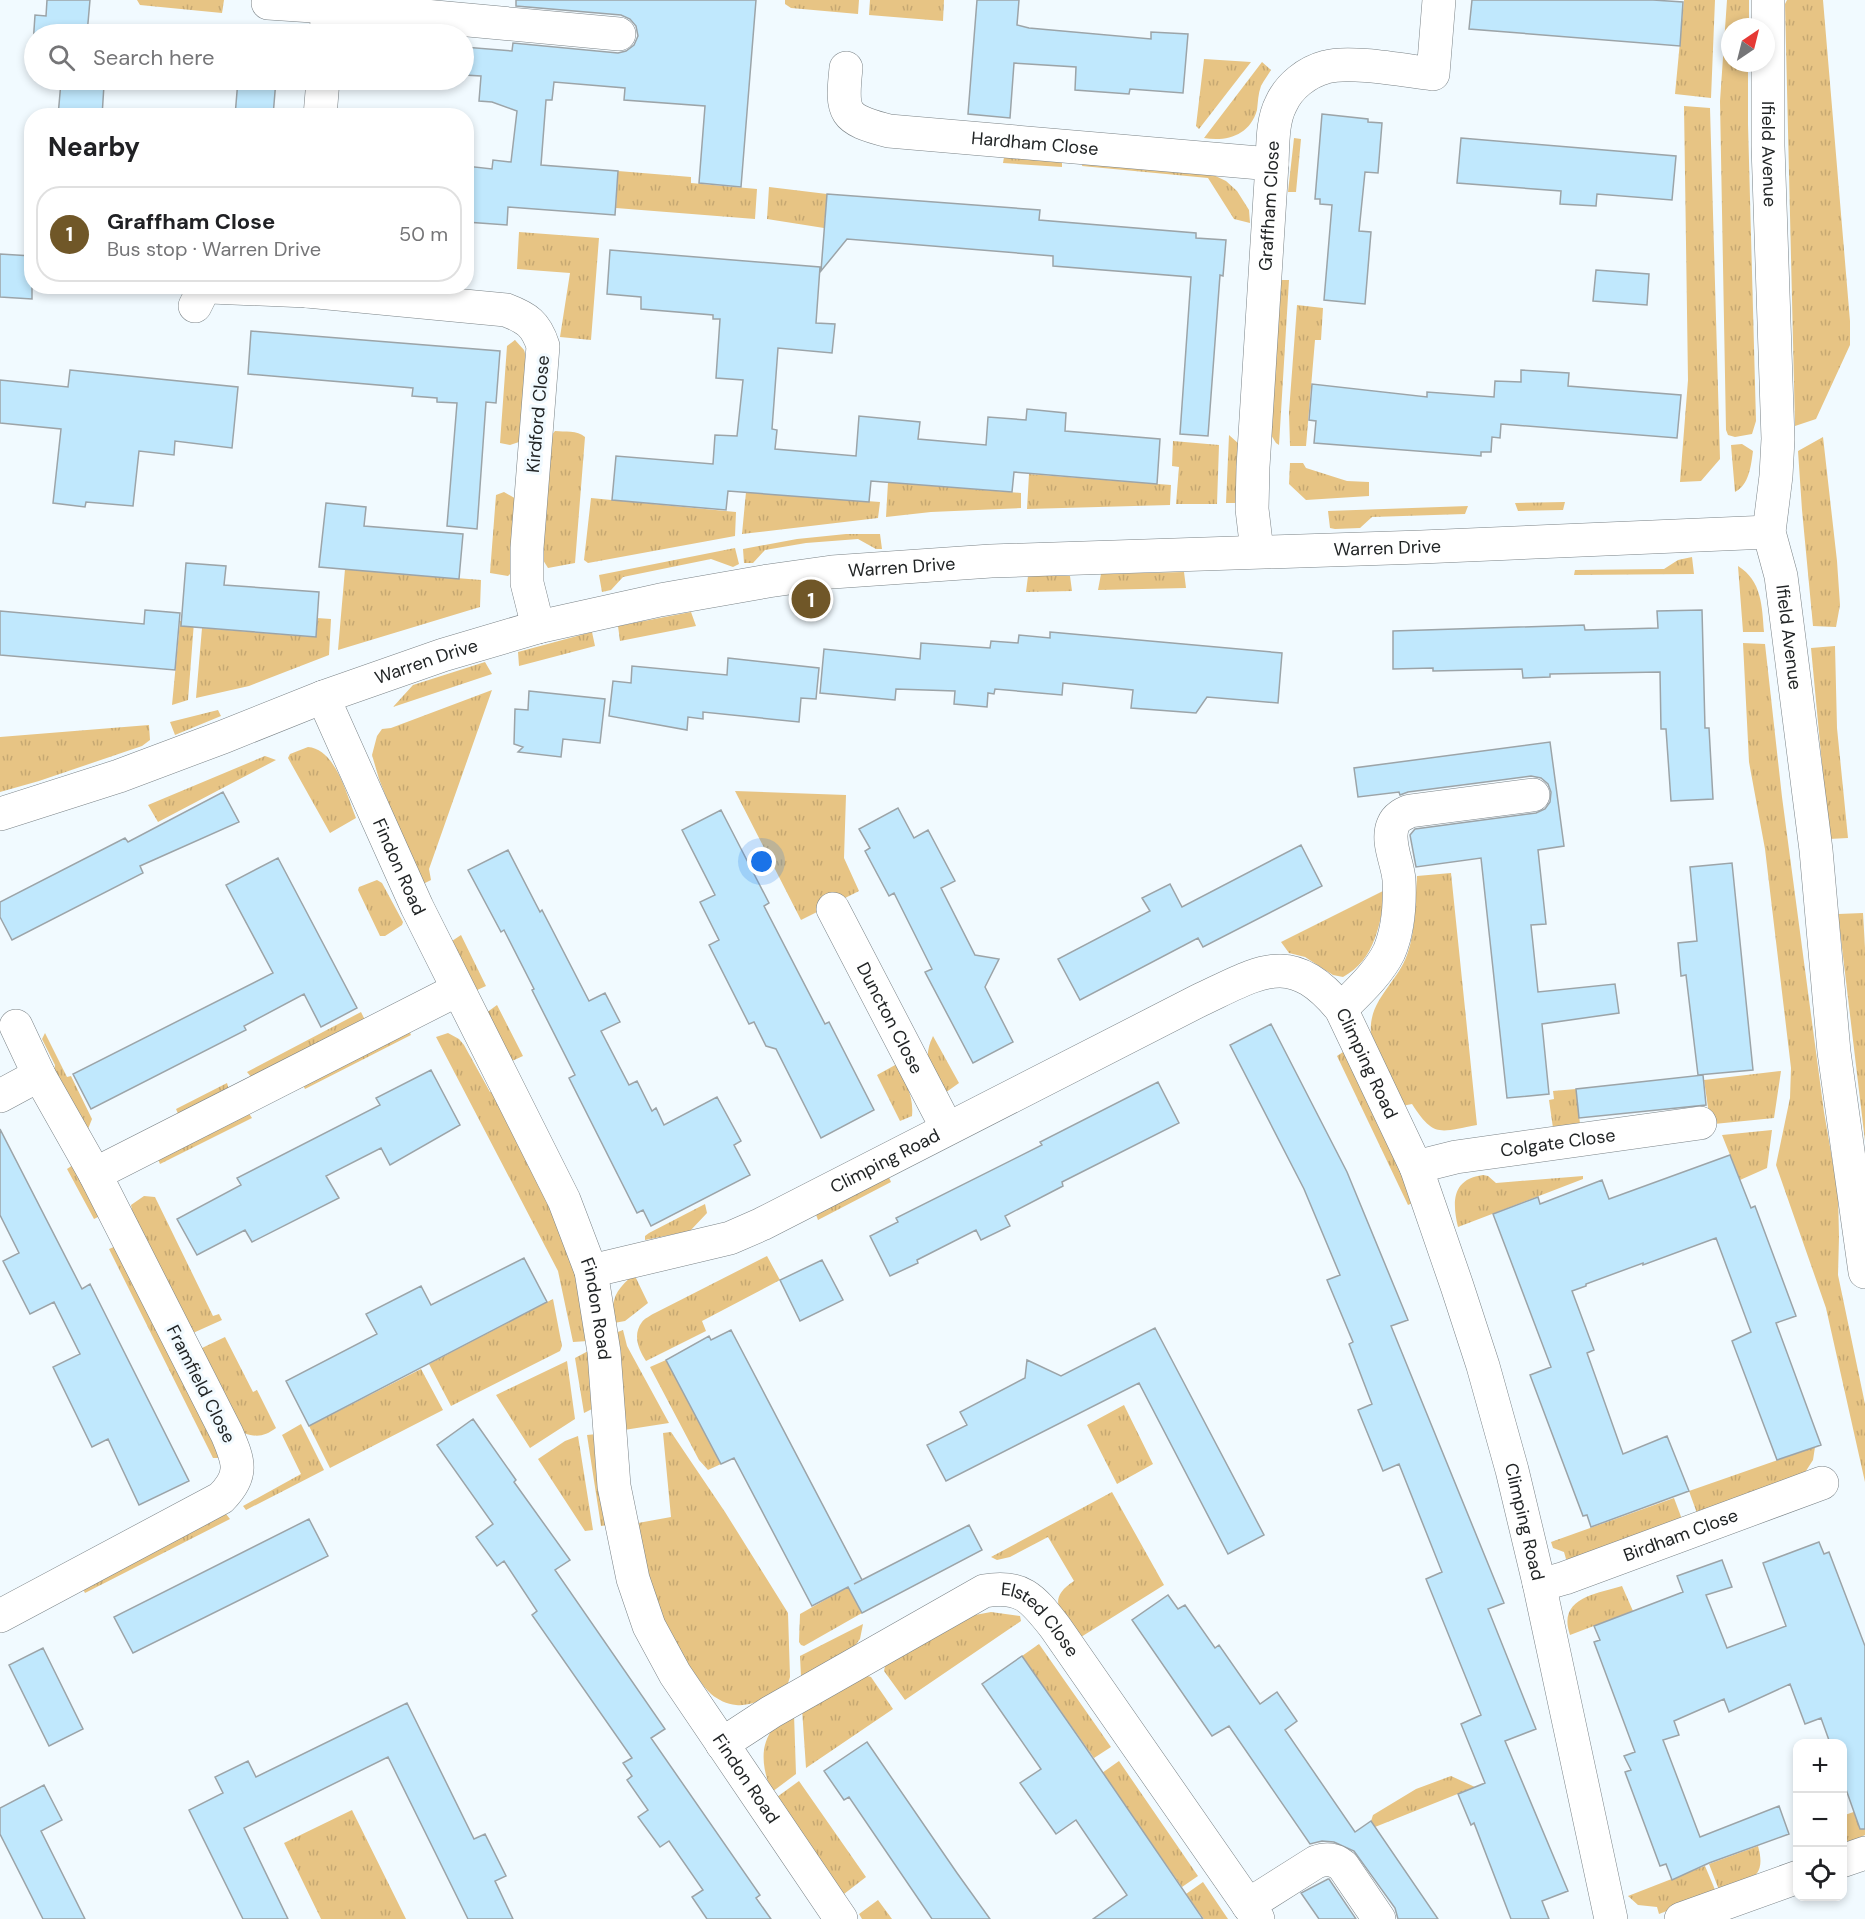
<!DOCTYPE html>
<meta charset="utf-8">
<style>
body{margin:0;font-family:"DM Sans",sans-serif;background:#f6f6f6;color:#202124}
.controls{position:absolute;right:18px;bottom:18px;display:grid;overflow:hidden;border-radius:12px;box-shadow:0 3px 9px #0003}
.controls button{width:54px;height:54px;display:grid;place-items:center;padding:0;border:0;border-bottom:2px solid #e0e0e0;background:#fff;color:#202124;font:30px sans-serif}
.compass{position:absolute;left:1721px;top:18px;width:54px;height:54px;border-radius:50%;background:#fff;box-shadow:0 3px 9px #0003;rotate:35deg}
.you{position:absolute;left:762px;top:862px;width:21px;height:21px;margin:-15px;border:4px solid #fff;border-radius:50%;background:#1a73e8;box-shadow:0 0 0 9px #1a73e833}
.badge{display:grid;place-items:center;width:39px;height:39px;border-radius:50%;background:#705728;color:#fff;font-size:20px;font-weight:700}
.pin{position:absolute;translate:-50% -50%;border:3px solid #fff;box-shadow:0 2px 6px #0006}
.list{margin:0;padding:0;list-style:none}
h2{display:flex;justify-content:space-between;align-items:center;height:78px;margin:0;padding:0 24px;font-size:26px}
h2 small{font-size:20px;font-weight:400;color:#757577}
.list li{display:grid;grid-template-columns:39px 1fr auto;gap:18px;align-items:center;box-sizing:border-box;height:96px;margin:0 12px 12px;padding:0 12px;border:2px solid #e0e0e0;border-radius:24px}
.list b{display:block;font-size:22px;white-space:nowrap}
.list p{margin:0;font-size:20px;white-space:nowrap;color:#757577}
.list em{font-size:20px;font-style:normal;color:#757577}
.icon{flex:none;width:33px;height:33px;fill:none;stroke:currentColor;stroke-width:2;stroke-linecap:round;stroke-linejoin:round}
.map{position:relative;flex:none;width:1865px;height:1919px;overflow:hidden}
.search{position:absolute;background:#fff;box-shadow:0 3px 9px #0003;left:24px;top:24px;width:450px;height:66px;display:flex;align-items:center;gap:15px;box-sizing:border-box;padding:0 21px;border-radius:33px;color:#757577;font-size:22px}
.panel{position:absolute;background:#fff;box-shadow:0 3px 9px #0003;left:24px;top:108px;width:450px;height:186px;border-radius:24px}
.map>svg:first-child{display:block}
.grass{fill:url(#grass-tufts)}
.building{fill:#c0e8fd;stroke:#9ca4a8;stroke-width:1.5}
.lines{fill:none;stroke-linecap:round;stroke-linejoin:round}
.minor-casing{stroke:#7b8387;stroke-width:34}
.minor{stroke:#fff;stroke-width:33}
.labels{text-anchor:middle;stroke-width:6;stroke-linejoin:round;paint-order:stroke}
.street-label{font-size:18px;fill:#222526;stroke:#f1faff}
</style>
<div class="map">
<svg width="1865" height="1919" viewBox="0 0 1865 1919">
<defs>
<pattern id="grass-tufts" width="24" height="20" patternUnits="userSpaceOnUse" patternTransform="scale(1.5)"><rect width="24" height="20" fill="#e7c484"/><path d="M3 7l-1-3M5 7V3M7 7l1-3M15 17l-1-3M17 17v-4M19 17l1-3" fill="none" stroke="#c6a872"/></pattern>
</defs>
<rect width="100%" height="100%" fill="#f1faff"/>
<path class="grass" d="M137,0h87l-2,13 -82,-8z
M785,0h74l-1,14 -67,-6 -6,-4z
M870,0h74l-1,21 -74,-6z
M1684,0h31l-4,98 -36,-4z
M1727,0h22v27h-19v36h18v61l8,297 -4,13 -17,3 -7,-2 -2,-5 -6,-329z
M1787,0h36l27,321v24l-34,74 -21,7 -10,-422z
M1204,59l47,3 -52,67 -3,-3z
M1262,62l9,8c-3,5 -7,10 -10,16 -3,8 -3,16 -4,24 -7,25 -30,32 -53,28z
M1684,106l26,2 10,351 -19,22 -21,1 8,-102z
M1294,138l7,1 -5,53h-8z
M1004,157l58,3v7l-59,-4z
M1083,161l122,10 21,10 11,10 12,19 1,13 -16,-4 -26,-41 -126,-12z
M618,171l73,6v6l66,6 -2,30 -139,-11z
M769,187l58,7 -3,34 -57,-9z
M519,232l80,6 -8,102 -31,-3 10,-64 -53,-4z
M1281,280h8l-10,165 -3,-2 -5,-8z
M1297,305l26,3 -2,32h-6l-9,106h-16l-1,-34z
M515,340l9,10 3,11 -5,80 -12,4 -10,-2 7,-97z
M555,431c10,1 22,-1 30,6l-10,126 -27,5 -5,-8 -1,-9 9,-115z
M1229,435l10,9 -2,59h-11z
M1823,437l14,124 3,44 -4,22 -23,-1 -11,-116 -4,-59z
M1173,441l46,4 -2,59h-41l3,-37 -7,-1z
M1742,444l11,7c-2,15 -4,34 -18,41l-4,-47z
M1290,463h13l3,5 41,13 22,1v14l-63,4 -17,-16z
M1029,474l142,11 -1,20 -143,4z
M888,482l133,11v15l-90,4 -45,5z
M504,492l14,8 -6,72 -4,4 -18,-3 6,-78z
M746,492l134,10 -2,16 -136,16z
M591,498l145,14 -1,24 -147,27 -4,-3z
M1565,502l-2,8 -45,1 -3,-8z
M1468,506l-3,8 -93,3 -12,11 -25,1 -5,-1 -2,-17z
M846,534h34l2,15h-6l-18,-10 -52,4 -41,7 -12,13h-9l-1,-14 54,-10z
M735,548l4,16 -6,3 -22,-8 -88,18 -12,13 -9,2 -3,-17z
M1692,557l2,17 -120,1 1,-5 89,-1 14,-9z
M1738,566c24,15 24,40 26,66h-21z
M345,569l136,11 -1,27 -142,43z
M1184,572l2,16 -88,2 3,-16z
M1028,576h42l2,15 -46,1z
M691,612l5,14 -76,15 -2,-15z
M317,618l14,1 -2,36 -80,31 -53,12 6,-70 113,9z
M180,621l14,1 -6,78 -16,5z
M592,632l3,14 -76,20 -1,-14z
M1743,643l22,1 17,153 42,315 14,81 1,44 -1,38 27,129v78l-39,-174 -50,-143 14,-67 1,-30 -26,-219 -16,-87z
M1835,646l2,82 11,110 -19,1 -18,-191z
M485,662l7,12 -99,33 20,-22z
M492,690l-63,179 2,11 -10,5 -42,-106 -7,-24 5,-19 5,-7 9,-1z
M218,710l3,6 -46,19 -5,-13z
M149,725l1,15 -8,6 -103,35 -39,11v-55z
M308,747c28,2 39,49 48,71l-26,15 -42,-75 2,-4z
M265,756l11,4 -118,62 -10,-17z
M735,791l111,4 -2,63 15,33 -58,29z
M1451,873l26,252c-38,7 -43,13 -65,-21l-10,2 -31,-73c-3,-32 26,-50 36,-78 9,-24 8,-53 10,-79z
M377,880l5,3 21,39 -1,3 -17,11h-5l-22,-46 1,-3z
M1385,890c-4,33 -10,70 -42,87l-10,-2 -28,-18 -16,-4 -8,-11z
M1863,913l2,35v193l-27,-227z
M461,935l25,51 -11,5 -26,-48z
M497,1005l26,51 -11,5 -26,-48z
M361,1012l4,8 -113,58 -5,-6z
M408,1028l3,7 -106,54 -3,-6z
M45,1033l22,44 4,-1 21,43 -4,10c-12,-15 -38,-44 -33,-64l-13,-26z
M448,1033l11,6 5,6 26,47 7,-1 44,83 35,96 12,71 -15,1 -15,-71 -122,-234z
M933,1036l26,47 -14,10c-13,-22 -24,-32 -12,-57z
M1346,1050l69,152 -7,3 -71,-149z
M897,1064c8,17 17,32 15,52l-12,5 -23,-46z
M1781,1071l-7,47 -60,6 -4,-3 -6,-41z
M227,1083l2,7 -50,26 -3,-7z
M1576,1089l4,35 -27,4 -4,-28 5,-1 -1,-8z
M248,1112l4,6 -92,46 -3,-7z
M1772,1130l-5,38 -27,12 -18,-45z
M73,1165l27,51 -6,3 -27,-50z
M888,1175l3,7 -73,38 -3,-8z
M1483,1175l5,1 8,7 87,-7v3l-125,48c-6,-25 -6,-48 25,-52z
M144,1196l11,1 58,119 6,-2 3,6 -29,13 -60,-117 -2,-11z
M705,1204l2,9 -17,18 -45,9v-4l4,-3z
M116,1246l99,200 5,12h-7l-104,-209z
M767,1256l13,24 -78,41 4,10 -60,30c-7,-11 -14,-26 -4,-39 2,-3 9,-7 13,-9z
M634,1274l14,29 -23,18 -11,2c-4,-24 2,-33 20,-49z
M553,1299l9,47 -2,5 -109,55 -22,-42z
M623,1330l4,16 42,77 -45,7 -9,-97z
M225,1337l28,55 4,-2 19,38c-11,8 -19,10 -32,5l-44,-80 2,-5z
M590,1350l4,58 -10,5 -9,-55z
M666,1360l55,104 -13,6 -9,-10 -49,-93z
M567,1361l8,58 -45,29 -34,-53z
M421,1369l22,41 -113,58 -21,-42z
M1124,1405l29,59 -36,20 -30,-59z
M301,1424l23,46 -78,40 -3,-4 58,-32 -19,-39z
M671,1432l54,80 63,101 2,64 -3,9c-16,8 -32,21 -51,19 -9,-1 -18,-5 -25,-11 -17,-16 -46,-68 -55,-90 -10,-26 -13,-54 -18,-81l33,-6 -8,-84z
M597,1434l11,91 -7,1 -14,-91z
M578,1436l15,94 -8,1 -47,-72 27,-18z
M1815,1447l-2,13 -9,14 -106,42 -9,-25z
M1112,1492l52,93 -83,52c-17,-22 -38,-36 -7,-56l-26,-44 -38,20 -13,3 -6,-3z
M1674,1498l9,24 -104,37h-13l-2,-7 -11,-4 -2,-6z
M226,1514l4,5 -145,74 -3,-6z
M1622,1586l11,25 -63,24c-13,-37 26,-41 52,-49z
M848,1587l14,26 -58,33 -3,-1 -2,-3 1,-28z
M991,1612l29,4 1,5 -116,79 -21,-29 1,-5 90,-51z
M863,1624l-3,15 -6,8 -53,30 -1,-21z
M1039,1644l72,103 -17,11 -72,-102z
M864,1675l7,2 22,32 -87,59 -4,-59z
M794,1714l2,60 -24,18c-9,-21 -14,-45 2,-65 4,-5 13,-9 20,-13z
M1119,1761l79,115 -16,11 -80,-114z
M1451,1776l24,11 -100,40 -4,-6 2,-6 43,-26z
M799,1781l67,96 -22,17 -67,-97z
M1865,1808v27l-22,11 -1,-30z
M352,1810l54,109h-85l-37,-76z
M1758,1846c10,35 -12,35 -39,44l-10,-26z
M1705,1866l11,26 -57,22 -2,-7 -19,-2 -10,-9z
M1203,1882l25,37h-24l-18,-25z
M878,1900l14,19h-30l-3,-5z"/>
<path class="building" d="M47,0h43l-3,34h-53v42l-3,-1 4,-60 11,1z
M516,0h240l-15,187 -42,-4 6,-77 -81,-6 1,-12 -71,-6 -2,18h-6l-5,65 77,6 -3,44 -107,-8 -1,18 -41,-3v-56l26,3 1,-9 18,2 6,-51 -25,-9 -13,-1 2,-25 -17,-1v-28l48,4 1,-8 105,10 8,-2 8,-6 4,-9 -2,-10 -6,-7 -9,-4 -105,-9z
M977,0h42l-2,25 12,3 122,11v-7l37,2 -5,59 -53,-4 -1,5 -54,-4 1,-23 -62,-4 -4,55 -42,-4z
M1472,0h181l30,2 -3,44 -211,-17z
M238,80h38l-3,36h-38z
M61,82l43,3 -2,31h-44z
M1322,114l46,5v3l14,1 -4,50 -13,-1 -6,59 12,1 -6,72 -41,-4 8,-95 -12,-1v-5h-5z
M1461,138l215,18 -4,44 -75,-6 -1,12 -36,-2 1,-13 -104,-8z
M827,194l213,16 -1,10 157,13v5l30,2 -3,36 -3,-1 -12,161 -28,-2 11,-157 -138,-11v-10l-206,-17 -26,32z
M610,250l210,17 -4,56 19,1 -3,29 -54,-5 -6,81 5,1 -2,19 81,7 3,-40 61,6 -2,17 68,6 2,-28 38,3 1,-11 39,4 -1,18 95,8 -3,45 -143,-12 -2,20 -141,-11 -2,21 -141,-11 -2,19 -114,-10 4,-44 97,8 2,-29 22,1 6,-56 -27,-2 4,-59h-7v-4l-72,-6v-12l-34,-3z
M0,254l32,2v43l-32,-2z
M1596,270l53,4 -2,31 -54,-4z
M251,331l249,20 -4,52 -10,-1 -9,127 -30,-3 10,-123 -20,-1v-4l-25,-2 1,-8 -165,-14z
M70,370l168,17 -6,61 -57,-7 -1,14 -35,-4 -6,55 -47,-4 -1,5 -32,-4 8,-74 -61,-6v-43l68,7z
M1521,370l48,3 -1,13 113,9 -4,43 -176,-14 -1,14 -8,-1 -1,15h-10v4l-167,-13 2,-22 -7,-1 3,-36 115,13v-5l67,5 1,-16 26,1z
M326,503l40,4 -2,19 99,8 -4,45 -140,-12z
M186,563l40,3 -2,19 95,7 -3,45 -135,-11z
M145,610l35,3 -5,57 -175,-15v-44l144,13z
M1702,610l3,118h4l4,71 -42,2 -5,-72h-5l-1,-57 -110,2v3l-27,1 -1,-9 -89,2v-3l-40,1v-38l191,-6 1,5 73,-2 -1,-17z
M1050,632l232,21 -4,50 -71,-6 -11,16 -65,-5 2,-18 -70,-7 -1,12 -67,-6 -1,5 -6,-1 -1,14 -33,-3 1,-13 -59,-2 -1,11 -75,-7 4,-44 96,10 1,-16 69,5 1,-7 27,2 1,-8 31,3z
M728,658l91,10 -3,31 -15,-1 -2,24 -96,-10v7l-15,-2 -1,13 -78,-14 4,-35 18,2 1,-17 95,9z
M529,691l76,8 -5,44 -37,-4 -2,18 -43,-5 5,-5 -9,-3 1,-35 13,1z
M1550,742l14,104 -26,4 8,74 -15,1 7,67 77,-8 4,29 -77,11 7,70 -42,4 -26,-240 -65,9 -6,-32 5,-6 121,-16 9,-4 5,-7 1,-10 -3,-8 -7,-6 -10,-2 -123,16 -8,3 -1,-3 -41,5 -4,-29z
M223,792l16,30 -99,44 3,7 -131,67 -12,-23v-15l125,-64 3,4z
M898,808l16,30 14,-8 27,51 -14,7 34,67 24,4 -14,28 28,55 -40,21 -48,-91 7,-3 -38,-76 -5,3 -24,-45 5,-3 -11,-19z
M721,810l48,93 -5,3 61,118 4,-2 45,88 -53,28 -45,-89 -10,-3 -12,-24 -5,2 -40,-79 10,-5 -19,-38 15,-7 -33,-65z
M1301,845l21,41 -119,61 -5,-9 -118,62 -22,-41 92,-48 -8,-13 28,-14 12,23z
M508,850l32,62 2,-2 47,91 16,-8 15,29 -19,9 28,54 8,-4 15,30 4,-3 8,17 53,-28 24,44 -7,4 16,30 -99,51 -8,-16 -6,3 -68,-135 6,-3 -43,-85 2,-1 -30,-59 -3,2 -33,-62z
M278,858l79,150 -36,19 -17,-33 -60,32 2,4 -155,79 -18,-35 200,-101 -47,-88z
M1732,863l21,207 -55,5 -12,-100 -5,1 -3,-33 19,-2 -7,-74z
M1271,1024l76,148 47,114 14,34 -17,6 113,277 -16,6 48,120 -31,12 63,150 -26,10 7,18h-38l-37,-96 -3,2 -13,-31 27,-11 -24,-59 20,-9 -55,-136 16,-7 -43,-108 -16,7 -25,-61 14,-6 -23,-60 4,-2 -26,-62 13,-5 -36,-86 -74,-144z
M431,1070l29,55 -70,40 -9,-17 -55,28 13,22 -87,44 -7,-12 -48,25 -20,-36 64,-34 -4,-7 143,-73 -4,-7z
M1703,1075l3,30 -127,13 -3,-29z
M1158,1082l21,41 -117,59 1,4 -58,30 5,10 -29,14 -5,-10 -59,30 1,3 -28,13 -20,-40 28,-14 -2,-4 146,-73 -2,-3z
M0,1129l82,160 8,-5 99,197 -50,24 -31,-66 -16,8 -39,-80 27,-13 -26,-52 -24,12 -27,-53 16,-8 -19,-38z
M1730,1155l21,53 4,-2 41,110 -20,7 45,122 -44,15 -45,-119 19,-9 -35,-94 -73,27v-2l-57,21v2l-14,5 22,59 -7,3 36,101 44,-18 22,55 -98,36 -4,-12 -4,1 -53,-141 21,-8 -58,-153 45,-17 2,7 62,-24 7,19z
M524,1258l23,44 -238,124 -23,-45 91,-47 -11,-20 55,-28 10,19z
M822,1260l21,40 -43,21 -20,-41z
M1155,1328l109,207 -36,19 -89,-171 -193,98 -19,-36 40,-20 -7,-13 65,-34 2,-18 34,16z
M731,1330l131,250 -8,4 115,-59 13,25 -120,63 -14,-26 -36,19 -78,-148 -13,6 -55,-104 43,-24 2,4z
M473,1419l43,61 -2,2 56,78 -15,10 110,159 -14,9 109,157 -4,3 15,21h-64l-15,-22 11,-7 -34,-49 -9,6 -22,-30 10,-7 -21,-30 5,-4 -9,-13 9,-5 -100,-143 5,-4 -33,-50 -7,5 -21,-29 17,-13 -56,-79z
M309,1519l19,37 -195,97 -19,-36z
M1819,1542l5,12 5,-2 36,94v183h-5l-18,-51v-35h-12l-9,-25 -16,6 -15,-40 -61,28 -5,-13 -50,22 5,14 -16,5 37,97 79,-31 10,28 -80,29 -37,17 -6,-16 -6,2 -35,-94 6,-2 -7,-14 11,-4 -41,-110 6,-2 -6,-14 89,-34 -6,-16 45,-16 10,27 -26,8 21,53 59,-22 -23,-63z
M1168,1595l10,14 7,-4 30,43 4,-3 41,59 17,-12 20,29 -12,9 70,102 16,-11 67,98h-40l-3,-11 -41,-57 -20,-9 -12,-1 -12,3 -81,-118 -17,10 -80,-116z
M43,1648l40,81 -34,17 -40,-81z
M1022,1656l62,89 119,174h-110l34,-24 -51,-75 -20,14 -36,-51 21,-14 -59,-85z
M407,1703l67,136 11,-5 21,42 -11,5 18,38h-45l-80,-162 -144,71 44,91h-45l-54,-109 34,-17 -8,-16 33,-16 8,16z
M867,1742l90,131 33,46h-58l-83,-122 -5,3 -20,-29z
M44,1785l18,35 -21,11 44,88h-42l-43,-85v-26z
M1328,1879h1l27,40h-37l-18,-26z"/>
<g class="lines">
<defs>
<g id="minor">
<path id="s1" d="M1768,0v146l10,293 -2,37 -7,56 12,44 35,274 18,202 31,220"/>
<path d="M268,3l60,4 -2,27"/>
<path d="M328,7l291,27"/>
<path id="s2" d="M846,68c-5,46 -3,51 43,63l383,33"/>
<path d="M320,116l3,-36"/>
<path d="M307,286v5l199,19c21,8 30,14 37,36l-16,202v35l11,44"/>
<path d="M195,306l7,-14 8,-5 97,4"/>
<path id="s3" d="M1257,551l-5,-42 1,-42 19,-303c1,-19 0,-43 9,-60 8,-18 26,-32 45,-37 24,-7 81,4 107,7l6,-74"/>
<path id="s4" d="M323,697l94,210 147,293 27,71 13,81 10,134 19,93 16,47 26,48 166,245"/>
<path id="s5" d="M0,814l119,-38 104,-39 100,-40 120,-42 95,-28 122,-27 108,-19 64,-9 159,-11 430,-14 348,-15"/>
<path id="s6" d="M833,909l114,219"/>
<path d="M1341,1009c17,-17 37,-35 48,-57 9,-21 11,-50 10,-72 -1,-17 -13,-38 -6,-55 3,-8 10,-11 17,-14l123,-16"/>
<path d="M16,1026l23,49 56,99"/>
<path d="M0,1096l39,-21"/>
<path id="s7" d="M1416,1167l40,-10 244,-34"/>
<path id="s8" d="M591,1271l139,-33 32,-14 438,-224c60,-28 91,-52 141,9l75,158 41,119 26,80 29,104 27,113 72,336"/>
<path id="s9" d="M1539,1583l12,-1 14,-4 257,-95"/>
<path d="M0,1616l221,-118c23,-23 18,-36 6,-64l-132,-260 362,-184"/>
<path id="s10" d="M722,1744l49,-32 213,-121c38,-7 49,8 71,36l203,292"/>
<path d="M1842,1861l23,-8"/>
<path d="M1248,1905l68,-43c11,-4 18,-3 27,4l36,53"/>
<path d="M1681,1919l117,-42"/>
</g>
</defs>
<use href="#minor" class="minor-casing"/>
<use href="#minor" class="minor"/>
</g>
<g class="labels">
<g class="street-label">
<text dy="6" stroke="none"><textPath href="#s2" startOffset="237">Hardham Close</textPath></text>
<text dy="6" stroke="none"><textPath href="#s1" startOffset="154">Ifield Avenue</textPath></text>
<text dy="6" stroke="none"><textPath href="#s3" startOffset="346">Graffham Close</textPath></text>
<text transform="translate(538 414) rotate(-85)" y="6">Kirdford Close</text>
<text dy="6" stroke="none"><textPath href="#s5" startOffset="1425">Warren Drive</textPath></text>
<text dy="6" stroke="none"><textPath href="#s5" startOffset="939">Warren Drive</textPath></text>
<text dy="6" stroke="none"><textPath href="#s1" startOffset="640">Ifield Avenue</textPath></text>
<text dy="6" stroke="none"><textPath href="#s5" startOffset="453">Warren Drive</textPath></text>
<text dy="6" stroke="none"><textPath href="#s4" startOffset="186">Findon Road</textPath></text>
<text dy="6" stroke="none"><textPath href="#s6" startOffset="123">Duncton Close</textPath></text>
<text dy="6" stroke="none"><textPath href="#s8" startOffset="890">Climping Road</textPath></text>
<text dy="6" stroke="none"><textPath href="#s7" startOffset="144">Colgate Close</textPath></text>
<text dy="6" stroke="none"><textPath href="#s8" startOffset="316">Climping Road</textPath></text>
<text dy="6" stroke="none"><textPath href="#s4" startOffset="672">Findon Road</textPath></text>
<text transform="translate(201 1384) rotate(63)" y="6">Framfield Close</text>
<text dy="6" stroke="none"><textPath href="#s8" startOffset="1376">Climping Road</textPath></text>
<text dy="6" stroke="none"><textPath href="#s9" startOffset="150">Birdham Close</textPath></text>
<text dy="6" stroke="none"><textPath href="#s10" startOffset="372">Elsted Close</textPath></text>
<text dy="6" stroke="none"><textPath href="#s4" startOffset="1176">Findon Road</textPath></text>
</g>
</g>
</svg>
<div class="controls">
<button>+</button>
<button>−</button>
<button><svg class="icon" aria-label="locate" viewBox="0 0 24 24"><circle cx="12" cy="12" r="6"/><path d="M12 2v4M12 18v4M2 12h4M18 12h4"/></svg></button>
</div>
<svg class="compass" viewBox="-18 -18 36 36"><path d="M0-13l5 13h-10z" fill="#e53935"/><path d="M0 13l5-13h-10z" fill="#757577"/></svg>
<div class="you"></div>
<div class="pin badge" style="left:811px;top:599px">1</div>
<div class="search"><svg class="icon" aria-label="search" viewBox="0 0 24 24"><circle cx="10" cy="10" r="6"/><path d="M15 15l6 6"/></svg>Search here</div>
<section class="panel">
<h2>Nearby<small></small></h2>
<ul class="list">
<li><span class="badge">1</span><div><b>Graffham Close</b><p>Bus stop · Warren Drive</p></div><em>50 m</em></li>
</ul>
</section>
</div>
